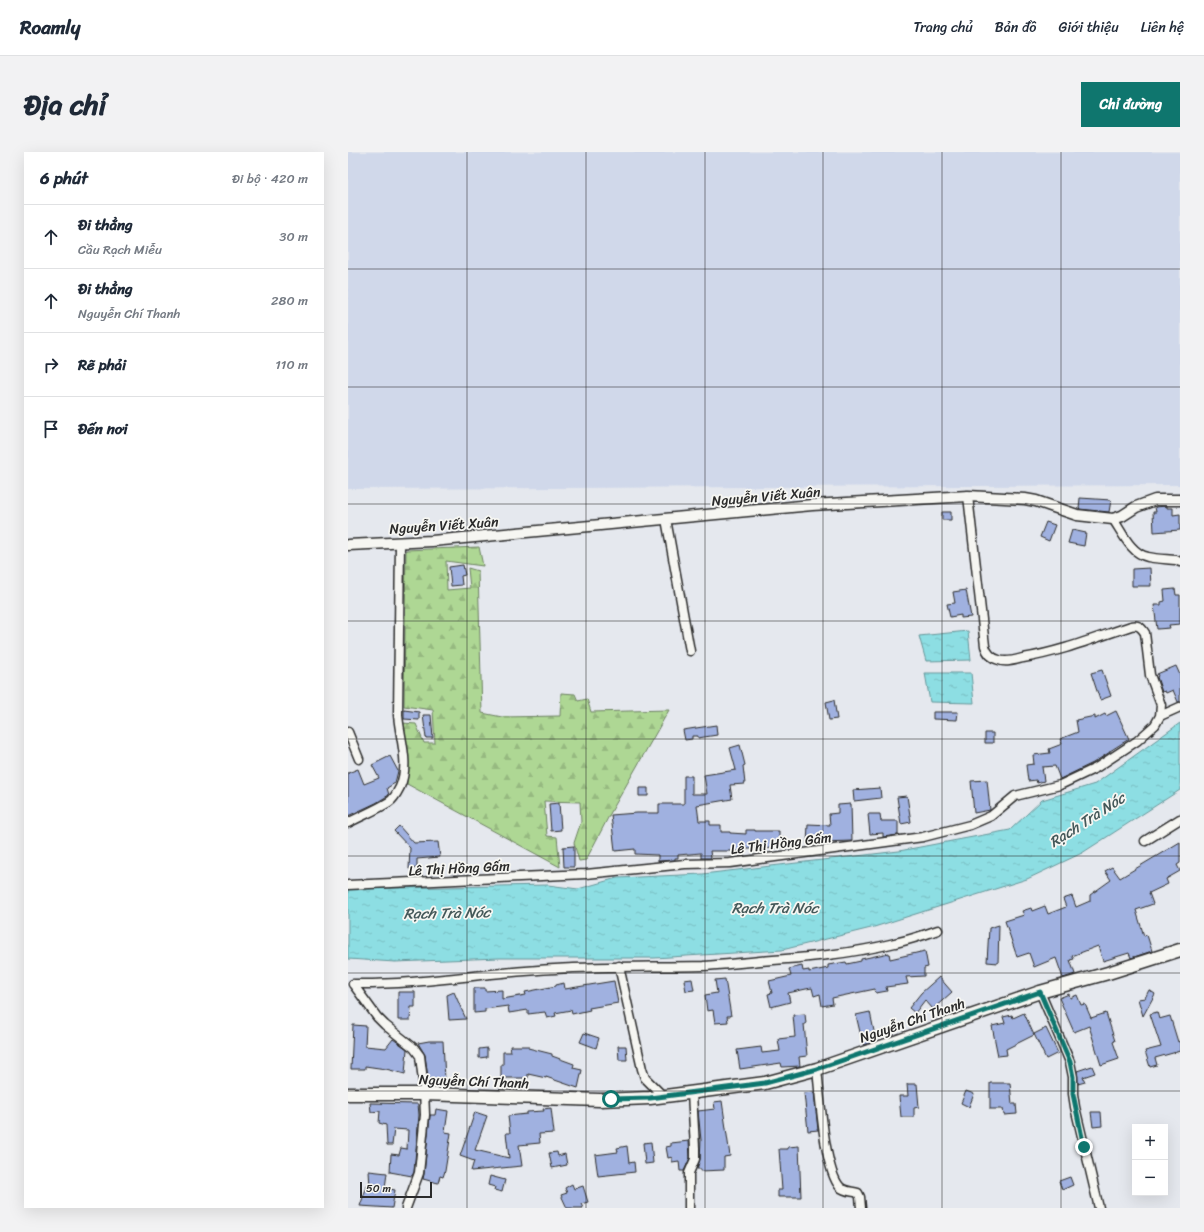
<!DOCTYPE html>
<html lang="vi">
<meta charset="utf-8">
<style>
body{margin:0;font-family:Sriracha,sans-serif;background:#f2f2f3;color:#1f2937}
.controls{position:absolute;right:12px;bottom:12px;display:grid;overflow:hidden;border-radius:0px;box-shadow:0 4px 16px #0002}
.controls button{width:36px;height:36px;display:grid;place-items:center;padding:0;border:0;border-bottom:1px solid #e0e1e3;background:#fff;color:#1f2937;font:20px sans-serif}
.scale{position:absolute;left:12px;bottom:10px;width:72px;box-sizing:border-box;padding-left:4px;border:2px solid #2b2b2b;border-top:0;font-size:11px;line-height:14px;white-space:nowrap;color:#2b2b2b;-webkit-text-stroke:3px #f6f6f2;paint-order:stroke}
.stop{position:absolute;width:12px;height:12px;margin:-9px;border:3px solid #0f766e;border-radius:50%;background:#fff}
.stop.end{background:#0f766e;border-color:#fff;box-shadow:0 1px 4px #0008}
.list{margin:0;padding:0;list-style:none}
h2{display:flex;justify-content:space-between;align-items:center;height:52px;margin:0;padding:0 16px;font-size:17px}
h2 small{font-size:13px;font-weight:400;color:#747a83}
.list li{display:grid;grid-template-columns:26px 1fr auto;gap:12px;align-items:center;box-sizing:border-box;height:64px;padding:0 16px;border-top:1px solid #e0e1e3}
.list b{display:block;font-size:15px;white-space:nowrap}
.list p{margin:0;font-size:13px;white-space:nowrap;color:#747a83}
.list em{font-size:13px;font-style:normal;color:#747a83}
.icon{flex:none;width:22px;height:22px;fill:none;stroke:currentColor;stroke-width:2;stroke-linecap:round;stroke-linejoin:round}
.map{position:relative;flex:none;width:832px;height:1056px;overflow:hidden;border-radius:0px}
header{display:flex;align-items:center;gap:24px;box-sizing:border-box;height:56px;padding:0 20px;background:#fff;border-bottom:1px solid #e0e1e3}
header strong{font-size:19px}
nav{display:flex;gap:22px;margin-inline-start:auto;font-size:14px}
.intro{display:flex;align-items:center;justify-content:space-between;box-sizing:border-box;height:96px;padding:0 24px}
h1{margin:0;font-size:28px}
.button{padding:10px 18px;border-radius:0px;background:#0f766e;color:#fff;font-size:14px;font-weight:700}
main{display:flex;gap:24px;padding:0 24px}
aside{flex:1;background:#fff;border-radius:0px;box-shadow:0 4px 16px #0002}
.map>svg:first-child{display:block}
.built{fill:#d0d8ea}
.forest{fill:url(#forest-firs);stroke:#6c8160}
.water{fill:url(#water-ripples);stroke:#669699}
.building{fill:#a0b1e0;stroke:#2b2b2b}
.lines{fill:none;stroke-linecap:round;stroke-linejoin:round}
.minor-casing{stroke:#2b2b2b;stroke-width:11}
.tertiary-casing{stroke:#2b2b2b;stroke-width:13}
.secondary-casing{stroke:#2b2b2b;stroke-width:15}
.minor{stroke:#f6f6f2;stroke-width:8}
.tertiary{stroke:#f6f6f2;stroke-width:10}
.secondary{stroke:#f6f6f2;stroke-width:12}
.route{stroke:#0f766e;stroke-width:5}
.grid{fill:none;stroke:#2b2b2b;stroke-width:1;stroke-opacity:0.55}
.labels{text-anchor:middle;stroke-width:3.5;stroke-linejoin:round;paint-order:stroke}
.street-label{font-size:14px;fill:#2b2b2b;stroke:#f6f6f2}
.water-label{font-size:15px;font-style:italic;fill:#445859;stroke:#f6f6f2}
</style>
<header>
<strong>Roamly</strong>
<nav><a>Trang chủ</a><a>Bản đồ</a><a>Giới thiệu</a><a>Liên hệ</a></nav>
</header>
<div class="intro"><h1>Địa chỉ</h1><a class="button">Chỉ đường</a></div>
<main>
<aside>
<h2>6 phút<small>Đi bộ · 420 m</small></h2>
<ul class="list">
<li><svg class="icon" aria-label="ahead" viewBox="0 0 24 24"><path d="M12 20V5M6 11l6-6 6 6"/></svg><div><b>Đi thẳng</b><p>Cầu Rạch Miễu</p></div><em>30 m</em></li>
<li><svg class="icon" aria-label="ahead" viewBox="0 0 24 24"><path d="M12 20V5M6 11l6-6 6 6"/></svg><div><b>Đi thẳng</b><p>Nguyễn Chí Thanh</p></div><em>280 m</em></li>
<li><svg class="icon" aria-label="right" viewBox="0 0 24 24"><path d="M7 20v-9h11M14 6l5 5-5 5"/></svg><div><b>Rẽ phải</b></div><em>110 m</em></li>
<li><svg class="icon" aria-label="arrive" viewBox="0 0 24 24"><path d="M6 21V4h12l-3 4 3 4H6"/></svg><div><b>Đến nơi</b></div></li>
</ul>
</aside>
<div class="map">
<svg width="832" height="1056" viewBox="0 0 832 1056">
<defs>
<pattern id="forest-firs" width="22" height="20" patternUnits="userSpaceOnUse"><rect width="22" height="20" fill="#aed794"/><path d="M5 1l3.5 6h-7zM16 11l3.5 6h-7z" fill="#96b980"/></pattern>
<pattern id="water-ripples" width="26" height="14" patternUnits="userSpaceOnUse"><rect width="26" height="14" fill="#8ddee3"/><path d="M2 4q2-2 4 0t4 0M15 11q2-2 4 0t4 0" fill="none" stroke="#7abfc3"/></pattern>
</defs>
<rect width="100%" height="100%" fill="#e5e8ee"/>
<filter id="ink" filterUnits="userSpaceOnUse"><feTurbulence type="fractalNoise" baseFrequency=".025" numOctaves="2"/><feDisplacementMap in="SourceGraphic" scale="8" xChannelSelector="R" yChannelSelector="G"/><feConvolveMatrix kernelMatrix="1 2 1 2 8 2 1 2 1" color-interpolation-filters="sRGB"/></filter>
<g filter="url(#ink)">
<path class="built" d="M0,0h832v333l-832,4z"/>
<path class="forest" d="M131,395l4,19 -37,-5 1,29 23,-2 -2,-20 10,3 4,142 20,4 58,-1 1,-23 14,1 3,7 9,-2 4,13 78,-2 -58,102 -25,48 -7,1 -5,-18 7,-21 -1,-20 -36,-1 3,35 10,1 3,30 -153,-83 1,-34 -6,-27 14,1 8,19h11l-2,-33 -29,-4 2,-156z"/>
<path class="water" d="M620,479l3,29 -45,1 -7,-25z
M577,521h46l3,30 -44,-1z
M832,571v67l-98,63 -55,26 -156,49 -89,22 -128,8h-155l-104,4 -47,-3v-70l200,-4 30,4 39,-11 86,-4 196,-23 111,-21 32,-30 53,-16z"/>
<path class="building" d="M732,346l31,2 -2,12 -30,-3z
M819,354v2h6v7l7,-1v16l-26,2 -1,-20h3l-1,-5z
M594,360h9v8h-9z
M698,370l9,3 -6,16 -9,-4z
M724,378l14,3 -2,13 -16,-3z
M115,413l2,10 -4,1 1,9 -11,1 -2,-19z
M802,416l1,18h-19v-17z
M827,437l1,6h4v29l-11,1 1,3 -13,1 -3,-24h7v-3l4,-1 -1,-11z
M618,438l5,27 -10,1v-3l-11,2 -3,-13 8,-1 -2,-11z
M828,514l4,9v27h-2l-5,-12 -7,3 -1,-2 -3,1 -5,-15 1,-1 -1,-2z
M754,518l9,26 -11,4 -9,-27z
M486,548l3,19 -8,1 -3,-18z
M56,558l15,2v8l-15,-1z
M768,559l13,28 -19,12v1l-17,11 -33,16 -5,-13 -13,1 2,14 -7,2 -1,-3 -8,1 -2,-16 8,-1 -1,-9 17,-2 -1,-4 13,-5 -2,-5 18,-7 -2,-12 19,-4v3l10,-5 1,2z
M585,560h25l-1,8 -24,-1z
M75,563h8l2,23h-7z
M368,573l1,10 -19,3v-2h-6v3l-7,1 -2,-10z
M637,581h8v10h-8z
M392,593l5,20 -2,1 2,18 -15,1 2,14 -35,6 2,16h11v4h11v7h9v1l16,1v-4h9v1h24v7h7v9l-27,2h-16v2h-33l1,7h-10v-5l-23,2v3h-3v2l-17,1v-6l-23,-1v-5l-20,2 -4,-36 26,-2h22v-9h25v-28h8v18h15l-3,-19 32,-5 -6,-22z
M42,604l8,15 -3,12 -8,5 2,7 -13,8 -28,13v-43l10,-4 6,15 15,-6 -7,-13z
M639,628l3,30 -16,3 -3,-32z
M291,636h9v8h-9z
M532,636l1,10 -27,3 -1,-11z
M559,644l4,26 -10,2 -4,-27z
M211,651l2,27 -10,1 -2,-27z
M503,652l1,37 -31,1v3l-14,-1 1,-20 22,1 -1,-11 9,-1v-8z
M520,662h12l1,7h17v14l-15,2v-4l-13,1z
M51,674l15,17 24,-1 2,15 -23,2v9l-8,1 1,-21 -16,-17z
M832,690v21l-3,2 3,6 -14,8 2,5 -19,9 4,11 -17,6 8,26 3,-1 5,16 -21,7 -2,-5 -26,8 -5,-15 -26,10 2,3 -4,1 5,14 -12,4 -7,-20 -22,9 -5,-14 -12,4 -12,-36 19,-6 -2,-4 9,-3 1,3 13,-5 3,8 18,-7 -3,-8 9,-3 4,11 14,-6v-6l21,-15 -6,-9 7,-4 8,11z
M226,694v21h-10l-1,-20z
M651,773l-1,38 -11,-1 2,-34z
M577,799l3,16 -4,1v8l-18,1 2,7 -22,3 1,4 -11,2 -1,-4 -43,9 1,6 -11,2 -2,-12 -6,2 -2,-8 -6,1 -18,4 2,9 -19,5 -3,-13 4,-1 -3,-12 22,-5 -2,-7 13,-3 1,5 6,-1v2l19,-4v-3l18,-3 1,2 14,-3v-2l28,-6 1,6z
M591,825l13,15 -19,17 -8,-9 -10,13 -6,-5 12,-15z
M344,827l2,11 -8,1 -2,-11z
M377,827l6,37h-4l1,6 -13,1 -2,-13 -6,1 -2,-16 12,-2 -2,-13z
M266,829l4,22 -29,5 1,2 -18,4 -1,-4 -16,3 1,3 -9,2 -2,-6 -17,2v-4l-19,3 -1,-7 -23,3v3l-11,1v-25h11v3l17,-1v9l24,-4 -1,-3 31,-6v-1l8,-2 1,6z
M801,838l6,4 -12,22 -5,-17 7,-1z
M50,840h17v15h-4l-1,13h-12z
M106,840l7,16 5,11 -17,1 -2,-25z
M721,842l1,4 7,-3 4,10 4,-1 6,14 15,-5 9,28 -2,1 6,17 -18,6 -12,-39 -15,6 -15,-34z
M522,860l5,24 -5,1 1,6 -8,2 -7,-30z
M809,860l2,7 11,-3 8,26 2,-1v10l-25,7 2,7 -7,2 -5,-16 16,-4 -11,-33z
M676,861l10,22 -28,14 1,6 -9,1 -6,-30 13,-3 -2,-6 9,-2 1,3z
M457,862l1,10h-2l3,32 -8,1 1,9 -18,1 -1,-4 -41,6 -3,-19 24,-3 1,6 18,-2 -2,-12 17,-2 -2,-22z
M5,873l13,1 -1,20 21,2 7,-9 14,10 -2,25 -19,-5 -21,-3v3h-14z
M698,876l12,25 -12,6 -12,-25z
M236,881l15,5 -3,10 -16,-6z
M81,889h14l2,39h-11l1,7h-6l-4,-32 -7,-12z
M162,894h18v2l24,6v2l22,8 -1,4 9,2 -4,18 -32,-11v1l-18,-4v4h-27v-13h2v-13h8z
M270,894h8l1,14h-8z
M139,896v9l-8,1v-9z
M744,914l3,7 -12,4 2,5 -7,2 -1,-13z
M642,931h20l2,21h4l1,10 -13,1 -1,-6h-13z
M559,932h10l2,23 -5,1v9h-13l-2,-21h9z
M618,939l8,3 -5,13 -8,-4z
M466,940l4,38 -10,1 -4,-38z
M374,949l8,55 -6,1v13l-23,1v-2h-4l3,-10 1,-19 -3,-29 17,-2 -1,-7z
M22,951l48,1 1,11 -5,57 -2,4 -22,-4 1,-18 8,1 2,-7 6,1 1,-19 -14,-1 -2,16h-5l-1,-20 -7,-2 1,-12 -9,1z
M203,956l3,25 -15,1 1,9 -21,2 3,21 -51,5 3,-10 -14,-5 15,-44 12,4 -12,34 34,8 -3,-25h4l-2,-17 19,-2v-2l17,-1 -1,-2z
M88,957l12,2 -3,21 6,1 -6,38 -2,6 -3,-1 -2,7 -15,-4 1,-5 6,-59h5z
M743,960h10l1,14 -9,1z
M341,989l1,17 -6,13h-4l-1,-10 -7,1v-5l-4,1 -2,-11 5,-1v-3z
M303,990l2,21 -8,1 -2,-21z
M279,994l2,17 5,-1 1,10 -37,4 -3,-21 23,-3 -1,-4z
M451,994l2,51h-23v-7h4l-3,-41h9v-2z
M209,1000l1,4 7,-2 2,11 -15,3 -3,-15z
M21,1019l18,2 -2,15 10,2 -3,18 -32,-2 7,-20 3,1z
M142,1024l15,4 -3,12 -8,-2 1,-3 -7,-2z
M722,1025l3,8 -11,5 -3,-9z
M224,1032l2,5 9,-3 5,16 -7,2 2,4h-16l-6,-13 6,-2 -2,-5z"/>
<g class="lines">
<defs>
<path id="minor" d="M620,344l17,150c2,7 6,12 14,14 7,3 16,0 24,-2 37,-6 72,-20 108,-32 7,-2 10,1 14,7l5,42 11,30 -1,11
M318,367l24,132
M765,367c9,13 18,35 35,38 9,2 19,2 28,3l4,2
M0,580l11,27
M0,671c13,-7 28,-13 41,-21 5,-3 8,-9 11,-15 10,-23 0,-48 -2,-72l2,-172
M797,689l35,-22
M0,733l238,-11 99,-10 45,-1 193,-26 47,-12 21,-9 24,-20 45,-11 36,-17 41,-27 18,-16 5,-9 20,-9
M271,814l23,103 3,9 18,18
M5,832c68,1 134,-12 202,-15 49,-3 98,-2 148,-3 19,-1 38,-3 57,-5 45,-3 91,-7 135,-18 14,-3 29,-8 43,-13
M5,832l24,33 8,8 29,23 6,8 4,33 1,26 -6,58 -13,35
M692,840l30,70 3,15v17l2,13 24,101
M469,917c3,26 7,101 23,118 5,5 12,4 18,6l2,4 1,11
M341,1056v-35l6,-14v-11l-3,-55"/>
<path id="tertiary" d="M0,393l84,-4 380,-36 156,-9 57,3 11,2 41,14 36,4 9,-3 14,-9 19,-7h25"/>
<path id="secondary" d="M0,942h76l176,6 50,-2 115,-15 52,-14 223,-77 68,-19 72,-23"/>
</defs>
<use href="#minor" class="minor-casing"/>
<use href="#tertiary" class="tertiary-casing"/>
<use href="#secondary" class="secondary-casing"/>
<use href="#minor" class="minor"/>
<use href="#tertiary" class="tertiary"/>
<use href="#secondary" class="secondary"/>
</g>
</g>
<g class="lines" filter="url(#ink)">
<path class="route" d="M263,947l39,-1 115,-15 52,-14 223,-77 30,70 3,15v17l11,53"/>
</g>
<path class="grid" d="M119,0v1056M238,0v1056M357,0v1056M475,0v1056M594,0v1056M713,0v1056M0,117h832M0,235h832M0,352h832M0,469h832M0,587h832M0,704h832M0,821h832M0,939h832"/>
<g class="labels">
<g class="street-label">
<text transform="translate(418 344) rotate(-5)" y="5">Nguyễn Viết Xuân</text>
<text transform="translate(96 373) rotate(-4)" y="5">Nguyễn Viết Xuân</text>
<text transform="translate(433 691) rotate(-7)" y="5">Lê Thị Hồng Gấm</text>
<text transform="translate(111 716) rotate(-3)" y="5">Lê Thị Hồng Gấm</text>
<text transform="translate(564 868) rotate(-19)" y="5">Nguyễn Chí Thanh</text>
<text transform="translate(126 929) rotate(2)" y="5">Nguyễn Chí Thanh</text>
</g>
<g class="water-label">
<text transform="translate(739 668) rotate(-33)" y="5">Rạch Trà Nóc</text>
<text x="427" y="761">Rạch Trà Nóc</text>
<text transform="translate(99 761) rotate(-1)" y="5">Rạch Trà Nóc</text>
</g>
</g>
</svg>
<div class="controls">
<button>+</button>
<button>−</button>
</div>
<div class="scale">50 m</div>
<div class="stop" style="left:263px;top:947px"></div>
<div class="stop end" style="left:736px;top:995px"></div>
</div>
</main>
